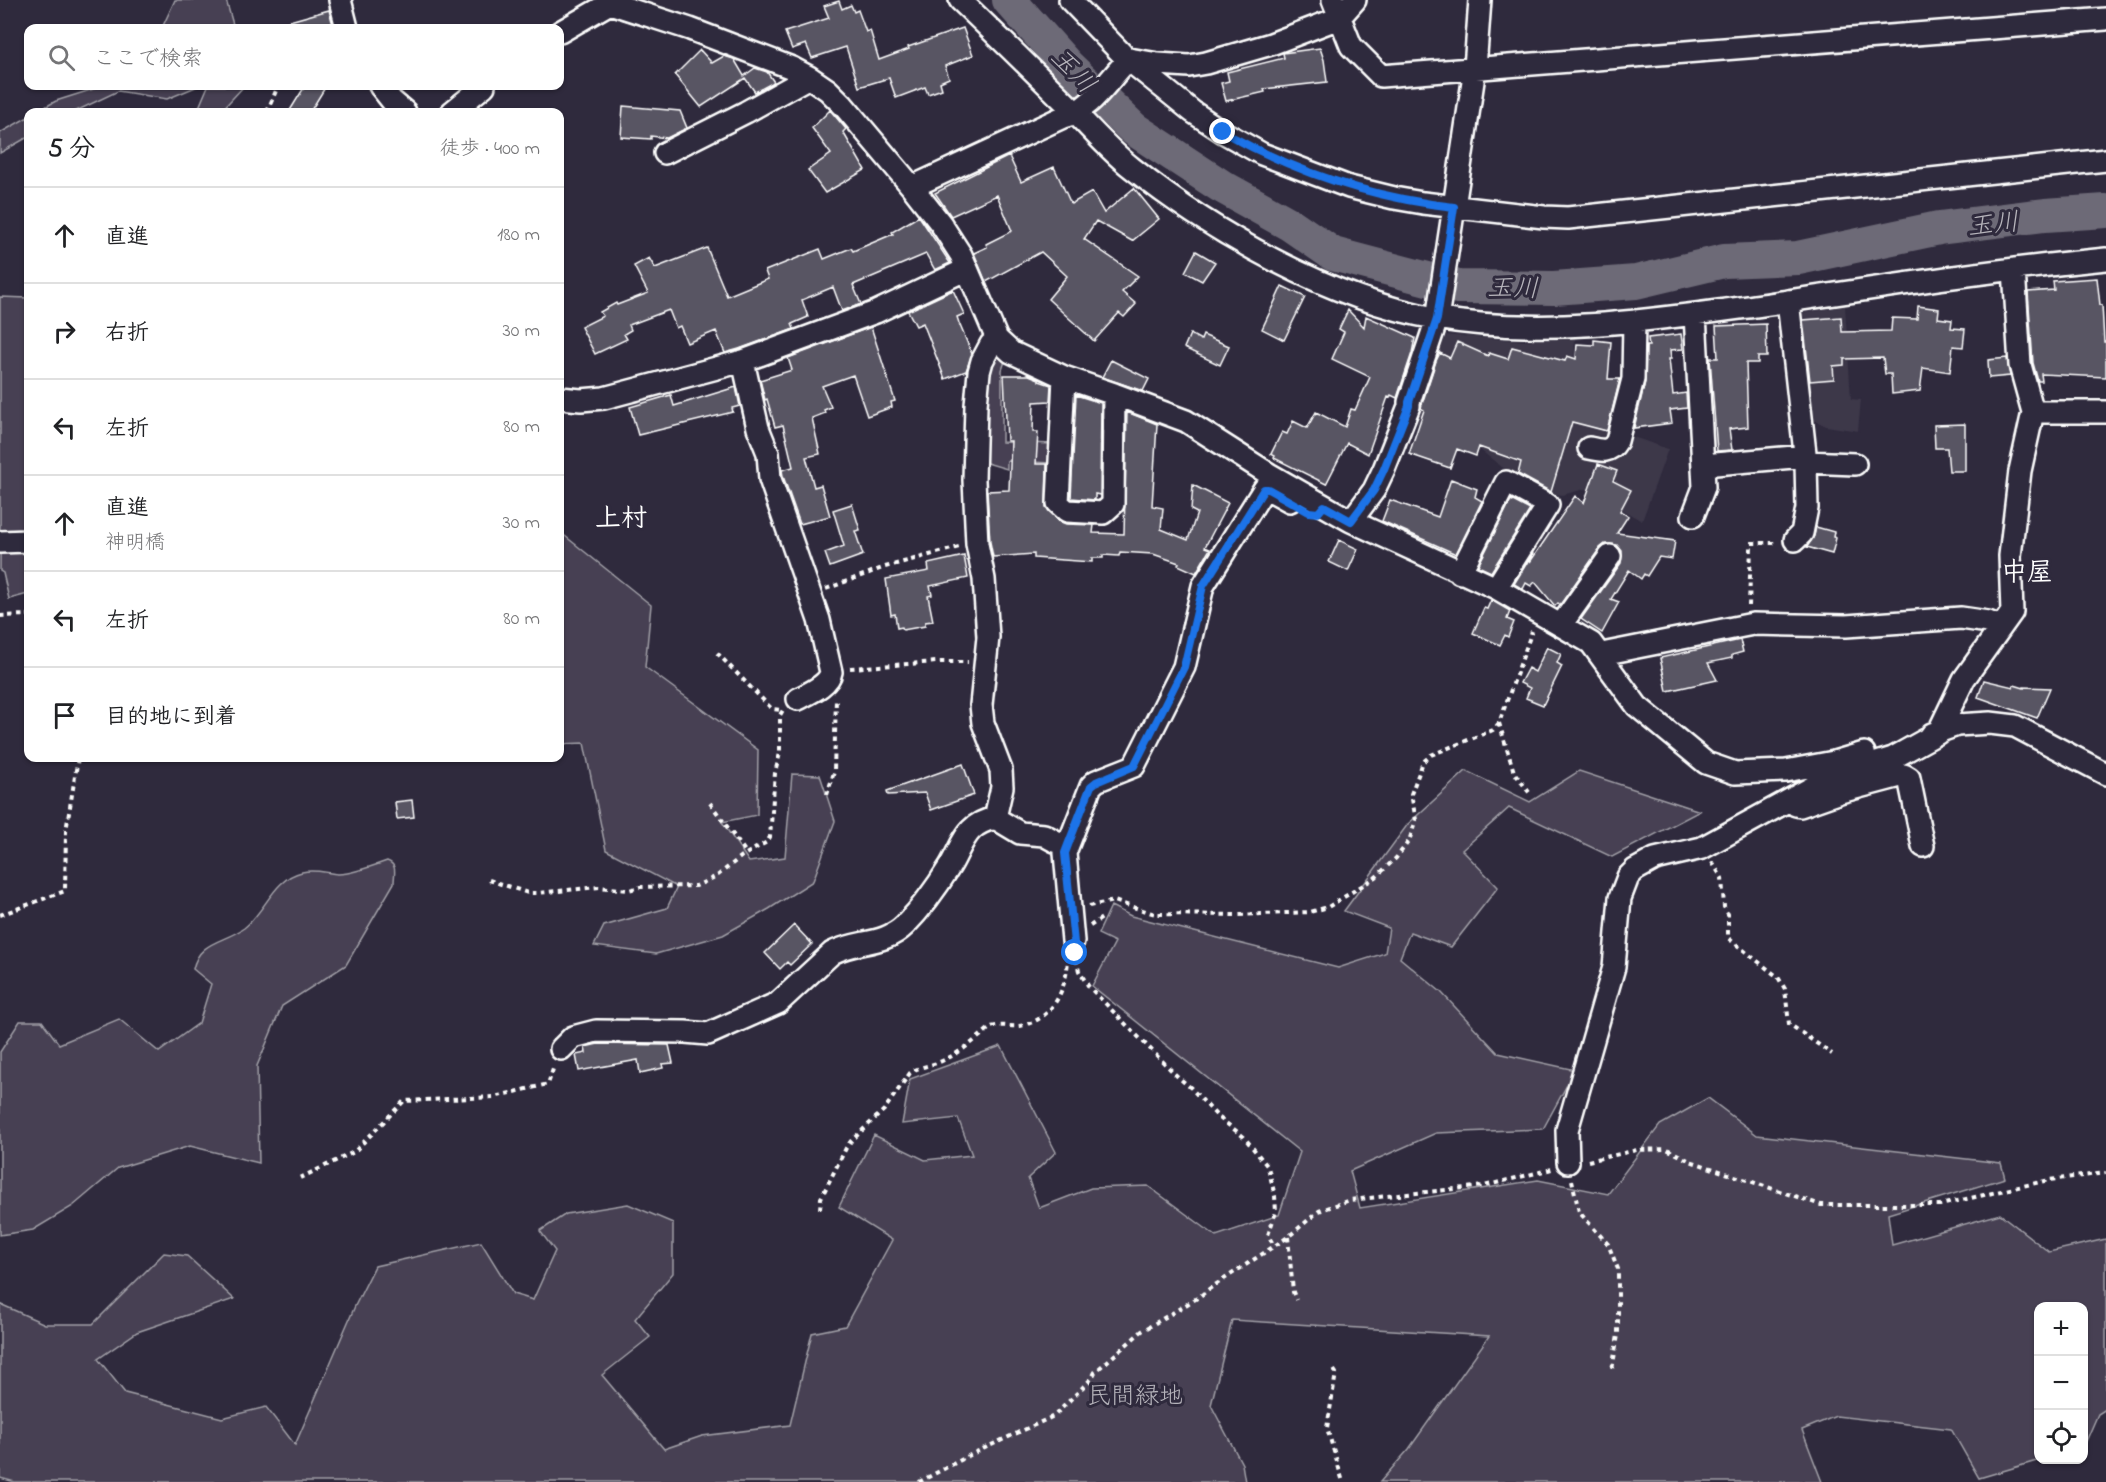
<!DOCTYPE html>
<html lang="ja">
<meta charset="utf-8">
<style>
body{margin:0;font-family:"Indie Flower","Klee One",sans-serif;background:#f6f6f6;color:#202124}
.controls{position:absolute;right:18px;bottom:18px;display:grid;overflow:hidden;border-radius:12px;box-shadow:0 2px 4px #0004}
.controls button{width:54px;height:54px;display:grid;place-items:center;padding:0;border:0;border-bottom:2px solid #e0e0e0;background:#fff;color:#202124;font:30px sans-serif}
.stop{position:absolute;width:18px;height:18px;margin:-14px;border:4px solid #1a73e8;border-radius:50%;background:#fff}
.stop.end{background:#1a73e8;border-color:#fff;box-shadow:0 2px 6px #0008}
.list{margin:0;padding:0;list-style:none}
h2{display:flex;justify-content:space-between;align-items:center;height:78px;margin:0;padding:0 24px;font-size:26px}
h2 small{font-size:20px;font-weight:400;color:#757577}
.list li{display:grid;grid-template-columns:39px 1fr auto;gap:18px;align-items:center;box-sizing:border-box;height:96px;padding:0 24px;border-top:2px solid #e0e0e0}
.list b{display:block;font-size:22px;white-space:nowrap}
.list p{margin:0;font-size:20px;white-space:nowrap;color:#757577}
.list em{font-size:20px;font-style:normal;color:#757577}
.icon{flex:none;width:33px;height:33px;fill:none;stroke:currentColor;stroke-width:2;stroke-linecap:round;stroke-linejoin:round}
.map{position:relative;flex:none;width:2106px;height:1482px;overflow:hidden}
.search{position:absolute;background:#fff;box-shadow:0 2px 4px #0004;left:24px;top:24px;width:540px;height:66px;display:flex;align-items:center;gap:15px;box-sizing:border-box;padding:0 21px;border-radius:12px;color:#757577;font-size:22px}
.panel{position:absolute;background:#fff;box-shadow:0 2px 4px #0004;left:24px;top:108px;width:540px;height:654px;border-radius:12px}
.map>svg:first-child{display:block}
.built{fill:#3c3749}
.green{fill:#464152;stroke:#a2a0a8;stroke-width:1.5}
.lines{fill:none;stroke-linecap:round;stroke-linejoin:round}
.river{stroke:#6d6a77;stroke-width:34}
.building{fill:#595564;stroke:#fff;stroke-width:1.5}
.minor-casing{stroke:#fff;stroke-width:26}
.path{stroke:#fff;stroke-width:4;stroke-dasharray:4.5 4.5;stroke-linecap:butt}
.minor{stroke:#2f2a3d;stroke-width:21}
.route{stroke:#1a73e8;stroke-width:8}
.labels{text-anchor:middle;stroke-width:6;stroke-linejoin:round;paint-order:stroke}
.park-label{font-size:24px;fill:#b5b3ba;stroke:#2f2a3d}
.water-label{font-size:26px;font-style:italic;fill:#b6b4bb;stroke:#2f2a3d}
.neighbourhood-label{font-size:26px;font-weight:bold;fill:#fff;stroke:#2f2a3d}
</style>
<div class="map">
<svg width="2106" height="1482" viewBox="0 0 2106 1482">
<rect width="100%" height="100%" fill="#2f2a3d"/>
<filter id="ink" filterUnits="userSpaceOnUse"><feTurbulence type="fractalNoise" baseFrequency=".0167" numOctaves="2"/><feDisplacementMap in="SourceGraphic" scale="12" xChannelSelector="R" yChannelSelector="G"/><feConvolveMatrix kernelMatrix="1 2 1 2 8 2 1 2 1" color-interpolation-filters="sRGB"/></filter>
<g filter="url(#ink)">
<path class="built" d="M1845,306l6,93 10,1 -3,31 -32,-5 -20,-10 -9,-102z
M1446,335l85,6 1,-1 43,-2 -1,48 50,11 -8,34 52,18 -26,72 -57,-32 -23,6 -13,-2 -29,-12 -40,-31 -72,-30z"/>
<path class="green" d="M175,0h51l8,28h-72z
M103,86h95l-31,13 -49,-8 -44,21h-38l20,-11z
M208,86h36l-24,26h-23z
M28,117v20l-28,16v-20z
M0,297l28,1v296l-19,5 -6,-26 -3,-2z
M993,351l13,7 -4,12v72l50,2v19l-45,-2v8l-27,-8v-66z
M560,532l91,73 -6,62 113,83 -1,65 -35,7 27,40 36,-5 7,-83 28,1 15,46 -22,60 -44,28 -46,26 -67,19 -62,-8 10,-20 63,-18 10,-21 -71,-37 -22,-107 -24,1z
M1466,771l64,31 49,-31 121,40 -88,46 -103,-49 -47,42 36,37 -47,60 -41,-15 -10,26 41,34 57,61 77,17 -32,59 -107,4 -86,38 10,37 178,-28 70,14 52,-69 48,-27 49,37 244,28 4,15 -117,36 4,31 108,-31 49,38 57,-13v170l-8,5 -14,32v-140h-46v154h2l-61,18 -28,-49 -115,-13 -34,14 20,52h-442l29,-33 80,-113 -257,-16 -21,85 31,59 3,18h-1230l-15,-4v-174l45,20h48l71,-71 23,3 47,43 -97,33 -39,27 27,34 97,25 44,-11 29,38 60,-139 20,-40 106,-24 32,52 20,6 22,-49 -15,-20 26,-17 62,-10 45,19v50l-38,46 15,18 -48,38 62,74 38,-13 88,-11 22,-92 33,-7 47,-86 -53,-33 35,-72 51,25 47,-5 -14,-37 -56,6 8,-45 91,-33 55,106 -28,26 11,30 52,-20 57,-2 68,50 63,-21 21,-63 -208,-166 23,-44 -17,-8 13,-28 20,10 207,52 47,-15 4,-25 -45,-17 64,-87z
M387,861c11,4 7,12 7,22l-48,82 -64,41 -25,60 2,97 -69,-17 -72,22 -45,38 -40,24 -33,5v-183l20,-31h22l17,23 60,-25 40,33 40,-29 12,-39 -18,-15c6,-28 30,-26 51,-41 21,-16 30,-50 58,-56 13,-3 24,1 36,2 11,0 38,-9 49,-13z"/>
<g class="lines">
<path class="river" d="M1009,0l59,66 66,63 87,57 70,39 42,29 125,33 96,1 82,-6 88,-21 74,-3 141,-30 106,-13 61,-4"/>
</g>
<path class="building" d="M839,1l3,8 9,-4 3,7 4,-2 8,22 4,-2 9,30 30,-11 -1,-2 55,-19 10,27 -28,11 4,12 -9,4 2,7 -14,5 -3,-7 -29,11 -7,-20 -30,9 -13,-40 -34,11 -6,-14 -14,5 -7,-17 44,-14 -5,-12z
M329,10l4,15 -13,3h-40l-1,-4z
M1320,48l4,12 3,22 -63,7 1,3 -39,9 -5,-18 8,-2 -2,-9 57,-14 -1,-5z
M700,50l12,13 12,-7 10,3 10,17 11,-8 12,4 7,10 -19,10 -10,-14 -44,29 -26,-32z
M305,86h21l-16,26h-21z
M623,106l57,5 7,17 -20,10 -16,-2v3l-30,-2z
M830,110l16,19 -3,3 22,38 -40,23 -17,-23 23,-16 -19,-26z
M1009,156l12,26 33,-15 17,37 21,-12 12,21 30,-25 25,31 -27,22 -36,-20 -12,18 54,37 -16,16 14,12 -12,13 -5,-4 -25,28 -46,-42 19,-23 -26,-24 -55,30 -12,-29 13,-6 -1,-3 26,-13 -15,-36 -46,21 -16,-23z
M919,216l31,47 -15,7 -9,-16 -73,31 8,19 -19,7 -9,-24 -31,13 6,17 -16,7 2,5 -55,20 -14,4 -9,-22 -29,12 -7,-17 -4,2 -7,-18 -40,15 2,5 -7,4 3,5 -32,15 -14,-27 22,-11 -3,-4 16,-9 1,2 31,-12 -14,-27 15,-8 6,10 52,-20 20,48 41,-17 -3,-8 55,-22 4,10 27,-11 2,3 40,-17 -1,-2z
M1196,251l19,11 -13,19 -17,-9z
M2097,278l3,27h2l2,37h2v35l-65,-3 1,7h-4l-5,-18 -5,-71 26,-2 -1,-9z
M1282,286l23,11 -21,43 -22,-11z
M953,290l11,24 -7,3 2,6 13,31 -6,17 -21,8 -22,-56 -7,3 -8,-15z
M1918,306l21,3 -1,9 14,2 -1,8 14,1 -2,18 -10,-1 -3,26 -27,-4 -3,23 -28,3 -1,-20h-6l-2,-16 -39,1v6l-11,1 1,13 -24,2 -7,-61 38,-3 1,15 49,-1 1,-13 25,1z
M1348,310l16,17 2,-11 49,22 -3,15 -15,45 -6,-3 -1,3 -2,-1 -20,57 -21,-11 -21,41 -52,-26 1,-2 -4,-2 11,-22 5,2 6,-13 14,7 9,-16 29,15 6,-18 4,1 15,-33 -38,-18 12,-27 -5,-3z
M1766,324l1,33h-9v6h-12l2,64 -19,2 3,21 -15,1 -7,-93h8l-2,-32z
M871,327l24,74 -4,1 1,5 -25,9 -14,-41 -31,11 9,21 -7,3 1,3 -13,5 8,36 -14,3 8,30 7,-2 9,31 -30,8 -17,-48 -1,-6 11,-3 -10,-42 -8,2 -8,-28 -2,1 -5,-20 32,-10 -4,-12z
M1190,334l11,6 2,-5 26,11 -9,19 -36,-17z
M1681,334l2,15 -13,1 1,9h-2l4,36 13,-2 1,15 -17,2 2,13 -38,5 11,-46 1,-36h3l-1,-8z
M1594,340l17,2 -3,37h12l-13,52 -35,-9 -21,70 -33,-18 3,-12 -42,-15 -3,9 -19,-7 -7,19 -41,-14 15,-44 -3,-2 1,-4 14,-43 4,-8 10,5 7,-16 31,14 1,-3 19,6 4,-12 53,14 2,-5 9,3 1,-15 17,1z
M2007,358l3,18 -21,2 -1,-18z
M1111,360l38,19 -6,12 -41,-14z
M1004,375h25l10,4v2l12,4 -1,16 -16,1 -1,30h5l-2,32h11l-1,43 13,14 7,3 28,1 -1,8 31,1 3,-122 30,12 -5,82 11,2 -2,21 27,11 9,-27 -6,-3 2,-25 35,18 -23,44 5,2 -14,24 -18,-8 1,-2 -26,-9 -33,-2 -1,4 -16,-1v3h-11v4l-58,-4v-4l-41,3 -3,-15 -3,-51 22,-1 2,-49h-4z
M736,387l4,19 -8,2 1,4 -95,23 -8,-28 41,-12 3,11z
M1076,395l25,8 -1,92 -5,-1v6l-24,-2z
M1965,424v47h-16l-2,-23h-12l-1,-23z
M1598,464l19,7 -4,10 18,9 -11,21 8,5 -11,17 58,8 -3,18 -13,-2 -12,19 -3,-2 -3,5 -12,-9 -18,29 8,3 -17,31 -21,-14 40,-56 1,-12 -5,-6 -12,-1 -5,4 -40,57 -2,-2 -3,3 -20,-24 -4,4 -5,-3 -3,6 -9,-5 19,-31 -3,9 45,-66 9,7z
M1451,479l26,10 -2,8 7,4 -26,53 -74,-33 8,-21 48,17z
M1511,500l19,10 -39,62 -13,-6z
M852,504l8,26 -5,1 8,24 -33,12 -5,-14 19,-7 -11,-36z
M1816,527l18,5 -1,5 3,1 -4,16 -25,-7 7,-11z
M1339,540l19,9 -10,22 -19,-9z
M964,556l4,22 -38,8 2,9 -4,1 5,25 -8,1v4l-22,4 -1,-3 -5,1 -2,-14 -4,1 -5,-36 43,-8 -1,-7z
M1491,600l19,11 -3,8 7,3 -6,15 -3,-2 -5,10 -27,-12 11,-25 3,1z
M1740,640l3,12 -11,3v3l-24,5 9,17 -50,11 -7,-33z
M1547,647l14,7 -4,9 5,3 -19,39 -17,-7 4,-10 -10,-5 8,-15 7,4z
M1984,680l29,7 1,-2 10,3v-1l26,1 -13,30 -59,-21z
M963,764l11,31 -43,15 -6,-17 -37,2 -1,-4z
M412,800l2,17 -17,2 -2,-17z
M794,925l18,19 -22,21 -3,-3 -7,7 -15,-16z
M598,1044l71,1 4,18 -11,1 1,4 -23,5 -2,-13 -59,11 -3,-16 10,-2 -1,-6z"/>
<g class="lines">
<defs>
<path id="minor" d="M340,0l7,28
M608,0l2,3 80,26 102,39 17,9 19,13 15,15 69,82
M960,0c37,35 73,71 109,106 20,21 40,44 63,62 81,65 200,132 303,150 109,19 218,2 327,-13 114,-17 229,-35 344,-46
M1070,0l55,57 68,55 30,20 39,22 87,33 45,11 29,5 121,14 24,1 538,-58
M1333,0l18,46 30,30 725,-57
M1355,0l-16,18 -68,26 -65,19 -17,3 -31,-2 -29,-5c-21,20 -37,51 -66,58l-151,70 29,37 20,31 36,84 14,13 53,25 50,17 72,27 83,53 82,47 23,-31 10,-21 25,-63v-4l28,-83 38,-251 5,-68
M560,32l50,-29
M380,86l12,15 13,11
M452,112l32,-26
M665,153l81,-41 63,-35
M2014,269l6,96 13,47h73
M1788,301l18,161 1,46 -5,25 -7,7
M743,361l15,67 10,25 2,26 49,141 12,52c-2,13 -22,21 -33,27
M1064,377l-6,126 9,8 36,2 10,-9 1,-110
M560,398l21,2 23,-2 139,-37 133,-49 91,-43
M1589,448c13,3 21,5 28,-7l16,-62 1,-58
M1806,462l49,2
M1704,465l101,-9
M1693,516l11,-29 -9,-173
M1351,521l145,67 95,55 46,63 69,57 29,10 51,-2 48,-9 30,-9
M0,542l28,-1
M1460,573l46,-91 42,23 -52,83
M1561,625l49,-69
M1602,656l5,-3 146,-29 93,2 115,-8 27,4 12,5
M1932,734l25,-9 33,-2 25,3 91,48
M1796,805l4,1 40,-14 64,-17 5,3 14,68
M995,818l7,-31 -1,-17 -18,-47 -2,-18 7,-68 -4,-58 -7,-35 -3,-64 2,-75 3,-33 3,-11 9,-17 6,-5
M1068,845l-3,8 8,88
M561,1049l12,-12 23,-6 89,1 23,2 70,-31 54,-50c24,-13 52,-7 73,-28 17,-17 32,-38 45,-59 7,-11 12,-27 21,-36 7,-7 15,-10 24,-12l25,15 24,2 11,6 13,4 23,-59 5,-5 38,-15 50,-99 19,-81 61,-97h4l22,12
M1568,1162l-1,-32 47,-163 6,-69 8,-21 7,-7 20,-11 47,-11 113,-62 36,-15 42,-13 45,-25 26,-54 48,-67 -2,-56 10,-85 13,-59"/>
</defs>
<use href="#minor" class="minor-casing"/>
<path class="path" d="M267,112l11,-26
M826,589l59,-22 74,-20
M1749,606l2,-61 1,-2h26
M0,616l28,-1
M717,653l55,56 10,1
M850,668l87,-6h31
M1499,723l15,49 17,23
M827,795l7,-23 2,-74
M710,803l37,51
M1712,862l10,16 2,29 4,7v24l50,39 7,12 4,35 43,30
M489,880l39,13h9l62,-6 30,3 11,-3 56,-1 21,-10 25,-20 25,-14 3,-5 5,-64 5,-20v-38l3,-5
M1089,906l25,-5 41,13 83,1 72,-3 18,-5 48,-30 20,-19 13,-17 7,-21 -5,-26 12,-32 8,-7 62,-25 6,-7 33,-92
M0,915l65,-24 1,-60 12,-73
M1090,926l15,-10
M1076,959l3,12 10,16 89,90 13,11 26,28 27,21 24,30 7,29 1,16 -8,23 6,11
M1588,1161l49,-11 30,-1 23,12 131,44h119l109,-25 57,-7
M300,1178l54,-26 50,-51 90,-4 54,-13 6,-18
M1572,1180l7,32 29,32 10,25v66l-6,35
M820,1209l1,-11 25,-50 5,-7 33,-31 26,-37c8,-6 18,-7 27,-10 21,-8 37,-22 54,-36 9,-3 19,0 28,-1 34,-5 48,-38 49,-68
M1288,1237l5,55 3,8
M1334,1370l2,3 -9,55 16,54
M919,1482l55,-29 80,-37 38,-38 3,-6 47,-41 57,-34 10,-8 79,-52 31,-26 31,-11 134,-14 68,-17"/>
<use href="#minor" class="minor"/>
</g>
</g>
<g class="lines" filter="url(#ink)">
<path class="route" d="M1075,953l-10,-100 3,-8 23,-59 5,-4 38,-16 50,-99 19,-81 61,-97h4l41,23 9,1 6,-7 27,15 23,-31 10,-21 25,-63v-4l28,-83 17,-112c-82,-9 -159,-35 -231,-75"/>
</g>
<g class="labels">
<g class="park-label">
<text x="1135" y="1403">民間緑地</text>
</g>
<g class="water-label">
<text transform="translate(1074 70) rotate(46)" y="9">玉川</text>
<text transform="translate(1993 223) rotate(-6)" y="9">玉川</text>
<text transform="translate(1513 287) rotate(1)" y="9">玉川</text>
</g>
<g class="neighbourhood-label">
<text x="621" y="526">上村</text>
<text x="2027" y="580">中屋</text>
</g>
</g>
</svg>
<div class="controls">
<button>+</button>
<button>−</button>
<button><svg class="icon" aria-label="locate" viewBox="0 0 24 24"><circle cx="12" cy="12" r="6"/><path d="M12 2v4M12 18v4M2 12h4M18 12h4"/></svg></button>
</div>
<div class="stop" style="left:1075px;top:953px"></div>
<div class="stop end" style="left:1223px;top:132px"></div>
<div class="search"><svg class="icon" aria-label="search" viewBox="0 0 24 24"><circle cx="10" cy="10" r="6"/><path d="M15 15l6 6"/></svg>ここで検索</div>
<section class="panel">
<h2>5 分<small>徒歩 · 400 m</small></h2>
<ul class="list">
<li><svg class="icon" aria-label="ahead" viewBox="0 0 24 24"><path d="M12 20V5M6 11l6-6 6 6"/></svg><div><b>直進</b></div><em>180 m</em></li>
<li><svg class="icon" aria-label="right" viewBox="0 0 24 24"><path d="M7 20v-9h11M14 6l5 5-5 5"/></svg><div><b>右折</b></div><em>30 m</em></li>
<li><svg class="icon" aria-label="left" viewBox="0 0 24 24"><path d="M17 20v-9H6M10 6l-5 5 5 5"/></svg><div><b>左折</b></div><em>80 m</em></li>
<li><svg class="icon" aria-label="ahead" viewBox="0 0 24 24"><path d="M12 20V5M6 11l6-6 6 6"/></svg><div><b>直進</b><p>神明橋</p></div><em>30 m</em></li>
<li><svg class="icon" aria-label="left" viewBox="0 0 24 24"><path d="M17 20v-9H6M10 6l-5 5 5 5"/></svg><div><b>左折</b></div><em>80 m</em></li>
<li><svg class="icon" aria-label="arrive" viewBox="0 0 24 24"><path d="M6 21V4h12l-3 4 3 4H6"/></svg><div><b>目的地に到着</b></div></li>
</ul>
</section>
</div>
